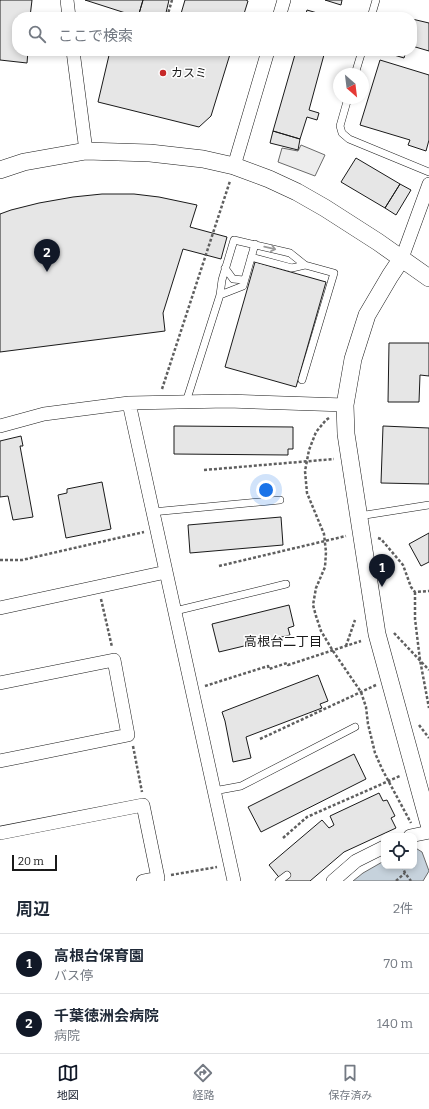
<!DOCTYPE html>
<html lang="ja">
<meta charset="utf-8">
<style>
body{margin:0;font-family:Bitter,"Noto Sans JP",serif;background:#f6f6f7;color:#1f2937}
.controls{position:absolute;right:12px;bottom:12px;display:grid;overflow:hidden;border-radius:8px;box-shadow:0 2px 6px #0003}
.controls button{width:36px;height:36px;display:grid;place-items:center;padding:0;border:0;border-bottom:1px solid #e0e1e3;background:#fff;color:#1f2937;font:20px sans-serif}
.compass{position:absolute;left:333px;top:68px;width:36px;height:36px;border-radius:50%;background:#fff;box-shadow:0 2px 6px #0003;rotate:152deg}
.scale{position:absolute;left:12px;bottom:10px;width:45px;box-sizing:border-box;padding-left:4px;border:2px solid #1a1a1a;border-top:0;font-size:11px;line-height:14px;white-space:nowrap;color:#1a1a1a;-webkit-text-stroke:3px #fff;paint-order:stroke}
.you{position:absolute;left:266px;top:490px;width:14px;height:14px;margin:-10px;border:3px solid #fff;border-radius:50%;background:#1a73e8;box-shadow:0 0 0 6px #1a73e833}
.badge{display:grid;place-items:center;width:26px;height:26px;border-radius:50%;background:#111827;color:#fff;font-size:13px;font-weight:700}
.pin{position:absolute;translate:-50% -33px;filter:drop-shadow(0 1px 2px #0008)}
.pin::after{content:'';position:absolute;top:21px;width:14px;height:12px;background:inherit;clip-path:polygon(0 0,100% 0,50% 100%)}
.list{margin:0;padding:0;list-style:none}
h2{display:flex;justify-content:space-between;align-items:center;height:52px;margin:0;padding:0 16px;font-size:17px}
h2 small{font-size:13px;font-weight:400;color:#747a83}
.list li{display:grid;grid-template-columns:26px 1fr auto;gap:12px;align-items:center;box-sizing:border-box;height:60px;padding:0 16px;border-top:1px solid #e0e1e3}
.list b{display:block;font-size:15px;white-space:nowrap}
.list p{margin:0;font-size:13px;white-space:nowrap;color:#747a83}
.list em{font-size:13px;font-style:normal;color:#747a83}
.icon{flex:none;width:22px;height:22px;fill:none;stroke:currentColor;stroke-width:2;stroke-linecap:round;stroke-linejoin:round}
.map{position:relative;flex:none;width:429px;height:881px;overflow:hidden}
.search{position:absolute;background:#fff;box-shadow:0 2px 6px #0003;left:12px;right:12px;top:12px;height:44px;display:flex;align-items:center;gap:10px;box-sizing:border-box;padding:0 14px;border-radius:16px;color:#747a83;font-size:15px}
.sheet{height:172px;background:#fff}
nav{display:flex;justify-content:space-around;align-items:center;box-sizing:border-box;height:56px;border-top:1px solid #e0e1e3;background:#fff;font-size:11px;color:#747a83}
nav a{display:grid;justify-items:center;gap:2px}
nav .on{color:#111827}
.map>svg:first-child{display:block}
.parking{fill:#ededed;stroke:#6a6a6a}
.water{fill:#c6d2dc;stroke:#6a6a6a}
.building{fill:#e6e6e6;stroke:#1a1a1a}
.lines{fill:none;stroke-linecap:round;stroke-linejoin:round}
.service-casing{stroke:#1a1a1a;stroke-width:8}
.minor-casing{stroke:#1a1a1a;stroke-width:14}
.tertiary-casing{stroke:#1a1a1a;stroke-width:18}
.path{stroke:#5f5f5f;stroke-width:2.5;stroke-dasharray:3 2;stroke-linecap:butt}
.service{stroke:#fff;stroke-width:7}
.minor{stroke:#fff;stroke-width:13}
.tertiary{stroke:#fff;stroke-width:17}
.oneway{stroke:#989898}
.poi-dot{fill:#c62828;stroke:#fff;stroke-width:1.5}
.labels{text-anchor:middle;stroke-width:3;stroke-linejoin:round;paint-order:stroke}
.poi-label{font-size:12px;fill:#1a1a1a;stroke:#fff;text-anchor:start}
.neighbourhood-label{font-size:13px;fill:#1a1a1a;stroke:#fff}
</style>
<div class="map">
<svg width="429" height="881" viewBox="0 0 429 881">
<rect width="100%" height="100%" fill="#fff"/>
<path class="parking" d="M301,145l24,10 -10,21 -37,-14 4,-14 16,3z"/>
<path class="water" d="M414,847l8,5 7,19 -6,10h-70l10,-8 21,-12v5h30z"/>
<path class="building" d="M0,0h32l-2,17h-13v34h11l-1,12 -27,-3z
M85,0h58l-5,17z
M143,0h26l-4,17h-27z
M185,0h61l2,1 -5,16h-63z
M325,0h17l-1,5z
M307,10l24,7h-26z
M389,13l17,4h-18z
M412,19l17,4v28l-17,-5z
M110,51h121l-20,65 -12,11 -101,-25z
M296,51h29l-16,59 10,3 -2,7 -10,-3 -7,22 -27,-8z
M395,51h11l-2,7 -10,-3z
M380,60l49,15v65l-3,11 -18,-6 2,-5 -50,-15z
M273,131l27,8 -2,11 -28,-7z
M356,158l44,26 -15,24 -44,-26z
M400,184l11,6 -15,25 -11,-7z
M102,194h32l25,3 38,8 -7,22 37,10 -6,22 -38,-10 -20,64 2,18 -165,21v-138l11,-4 28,-7 34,-6z
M255,262l71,20 -30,105 -71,-20z
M389,343h40v33l-9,-1 -1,27h-31z
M174,426l119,1v22h-5v6l-114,-1z
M383,426l46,2v56l-48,-1z
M21,436l2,10h-3l13,71 -20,3 -5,-24 -8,1v-56z
M102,482l9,47 -45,9 -8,-43 9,-2v-4z
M281,517l2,28 -93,8 -2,-28z
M429,533v29l-8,4 -12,-22z
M289,605l5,21 -6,2 2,7 -71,17 -7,-28z
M318,675l10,26 -8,3 2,4 -76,29 5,21 -18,4 -8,-41 -3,-9z
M354,754l12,25 -105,53 -13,-25z
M379,793l4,8 4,-1 8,16 -4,2 5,10 -52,24 -34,29h-28l-13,-16 53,-45 7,8 5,-3 -4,-9z"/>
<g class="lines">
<defs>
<path id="service" d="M371,17l5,-17
M355,74l7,-23
M348,98l-8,28 2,7 7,6 80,33
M251,257l41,11 13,-3
M225,268l8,11 11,1
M220,295l23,-9 12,-42
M186,402l34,-107 2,-15 12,-40 56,13 15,12 29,8 -32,107
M152,512l128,-12
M359,516l70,-11
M175,611l111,-27
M214,791l27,-5 114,-59
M279,881l8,-6"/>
<path id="minor" d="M67,0l2,17
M279,17l5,-17
M73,51l13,100
M234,166l34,-115
M402,258l27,-74
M129,403l105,478
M0,426l44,-12 85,-11 99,-2 117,4
M0,608l166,-36
M0,683l114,-23 14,75 -128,26
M0,833l143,-28 15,73 -15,3
M410,836l19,-4
M333,881l23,-20 28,-14"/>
<path id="tertiary" d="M0,170l24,-8 62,-11 64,2 53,6 31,7 35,13 28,13 28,16 53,34 51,36
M402,258l-12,18 -23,39 -14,44 -8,46 1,29 31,200 52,190"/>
</defs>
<use href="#service" class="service-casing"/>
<use href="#minor" class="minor-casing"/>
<use href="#tertiary" class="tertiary-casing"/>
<path class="path" d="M167,17l5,-17
M162,389l68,-208
M329,418l-3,2 -10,12 -7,18 -4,21 2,22 17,41 2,18 -1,15 -9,21 -3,17 3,11 5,15 12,20 28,41 5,15 2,17 7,29 7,16 29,54
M204,470l130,-11
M378,538l3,1 22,26 8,22 4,5 14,-1
M0,560h22l122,-28
M219,566l127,-30
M415,592v27l5,41 9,48
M101,599l11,48
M394,633l35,37
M346,646l9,-26
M205,686l63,-20 1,3 18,-6 1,2 73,-24
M419,725l10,13
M260,739l116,-54
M133,746l9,46
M283,838l24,-21 93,-41
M402,866l3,7 6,8
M171,875l46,-8
M396,881l9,-8"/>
<use href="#service" class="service"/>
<use href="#minor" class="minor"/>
<use href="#tertiary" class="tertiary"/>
</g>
<defs><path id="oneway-shaft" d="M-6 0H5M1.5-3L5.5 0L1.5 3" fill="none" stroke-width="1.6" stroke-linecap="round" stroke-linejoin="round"/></defs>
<use class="oneway" href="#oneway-shaft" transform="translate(270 248) rotate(13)"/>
<circle class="poi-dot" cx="163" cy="73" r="4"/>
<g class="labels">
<g class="poi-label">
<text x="171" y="77">カスミ</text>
</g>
<g class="neighbourhood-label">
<text x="283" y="646">高根台二丁目</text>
</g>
</g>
</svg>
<div class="controls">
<button><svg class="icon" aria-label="locate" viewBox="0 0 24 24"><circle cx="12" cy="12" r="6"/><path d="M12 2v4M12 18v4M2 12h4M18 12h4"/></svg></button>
</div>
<svg class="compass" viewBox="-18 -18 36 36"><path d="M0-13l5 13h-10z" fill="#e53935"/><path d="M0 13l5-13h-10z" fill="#747a83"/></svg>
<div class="scale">20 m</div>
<div class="you"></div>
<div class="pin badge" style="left:382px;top:587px">1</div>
<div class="pin badge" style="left:47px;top:272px">2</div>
<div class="search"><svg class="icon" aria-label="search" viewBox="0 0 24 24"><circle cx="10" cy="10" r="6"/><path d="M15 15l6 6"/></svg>ここで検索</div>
</div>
<section class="sheet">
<h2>周辺<small>2件</small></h2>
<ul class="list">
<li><span class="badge">1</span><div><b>高根台保育園</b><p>バス停</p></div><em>70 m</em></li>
<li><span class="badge">2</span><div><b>千葉徳洲会病院</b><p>病院</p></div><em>140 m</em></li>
</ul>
</section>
<nav>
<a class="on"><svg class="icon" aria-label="map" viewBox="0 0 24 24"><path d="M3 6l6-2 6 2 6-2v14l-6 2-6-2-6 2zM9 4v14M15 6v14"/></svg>地図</a>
<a><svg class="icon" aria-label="directions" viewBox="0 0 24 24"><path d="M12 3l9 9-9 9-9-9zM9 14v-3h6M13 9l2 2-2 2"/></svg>経路</a>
<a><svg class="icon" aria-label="saved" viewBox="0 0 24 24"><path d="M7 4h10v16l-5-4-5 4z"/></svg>保存済み</a>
</nav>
